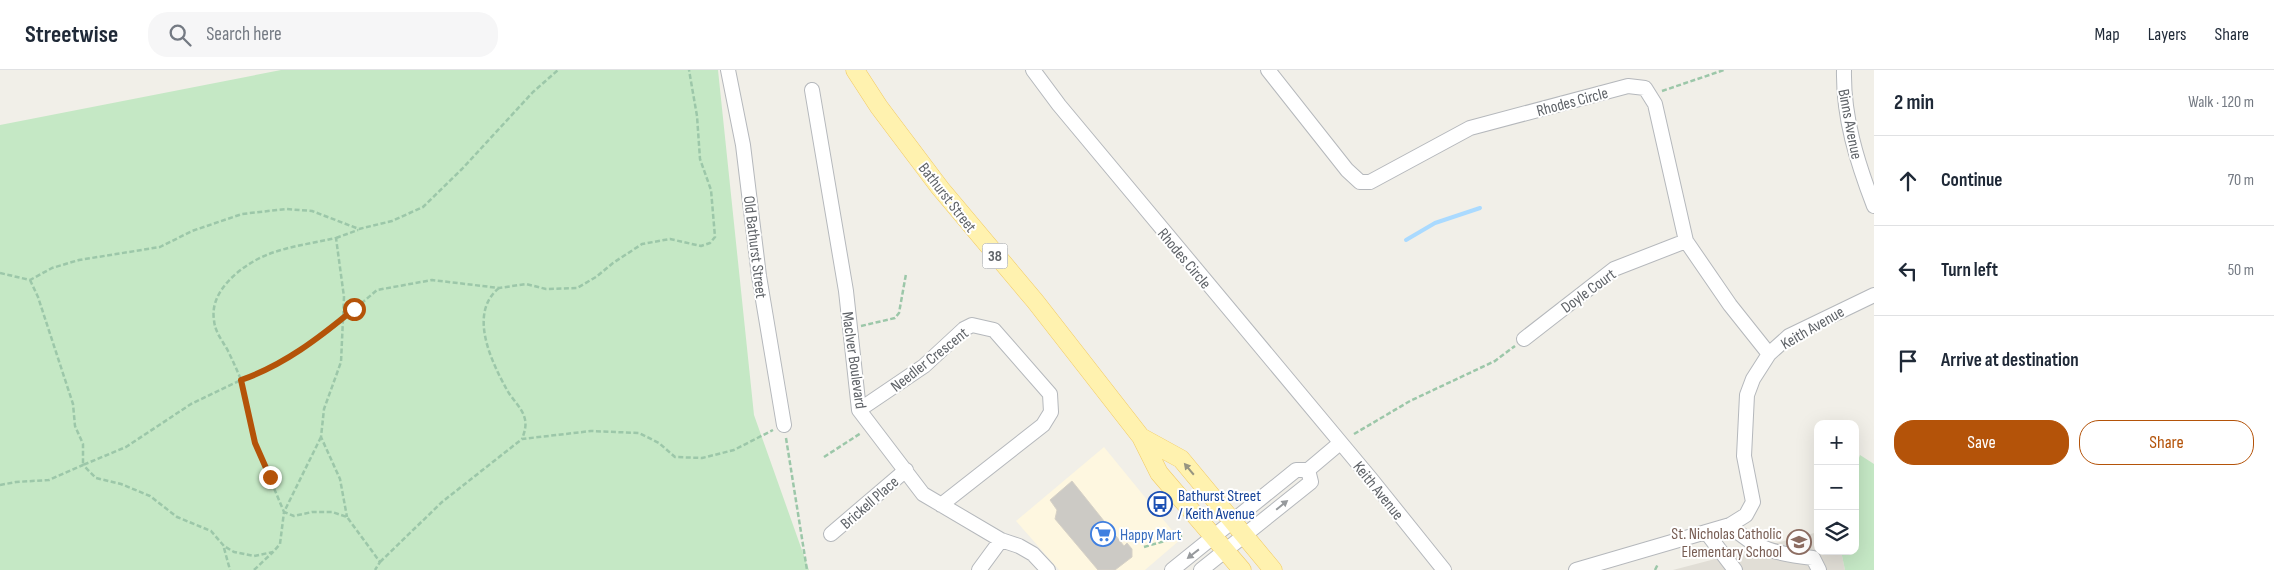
<!DOCTYPE html>
<meta charset="utf-8">
<style>
body{margin:0;font-family:"Sofia Sans Condensed",sans-serif;background:#f6f6f7;color:#1f2937}
.controls{position:absolute;right:15px;bottom:15px;display:grid;overflow:hidden;border-radius:10px;box-shadow:0 5px 20px #0002}
.controls button{width:45px;height:45px;display:grid;place-items:center;padding:0;border:0;border-bottom:1px solid #e0e1e3;background:#fff;color:#1f2937;font:25px sans-serif}
.stop{position:absolute;width:15px;height:15px;margin:-11px;border:4px solid #b45309;border-radius:50%;background:#fff}
.stop.end{background:#b45309;border-color:#fff;box-shadow:0 1px 5px #0008}
.list{margin:0;padding:0;list-style:none}
h2{display:flex;justify-content:space-between;align-items:center;height:65px;margin:0;padding:0 20px;font-size:21px}
h2 small{font-size:16px;font-weight:400;color:#747a83}
.list li{display:grid;grid-template-columns:32px 1fr auto;gap:15px;align-items:center;box-sizing:border-box;height:90px;padding:0 20px;border-top:1px solid #e0e1e3}
.list b{display:block;font-size:19px;white-space:nowrap}
.list em{font-size:16px;font-style:normal;color:#747a83}
.actions{display:flex;gap:10px;padding:15px 20px}
.actions a{flex:1;padding:11px 0;border:1px solid #b45309;border-radius:20px;text-align:center;font-size:18px;color:#b45309}
.actions .main{background:#b45309;color:#fff}
.icon{flex:none;width:28px;height:28px;fill:none;stroke:currentColor;stroke-width:2;stroke-linecap:round;stroke-linejoin:round}
.map{position:relative;flex:none;width:1874px;height:500px;overflow:hidden}
header{display:flex;align-items:center;gap:30px;box-sizing:border-box;height:70px;padding:0 25px;background:#fff;border-bottom:1px solid #e0e1e3}
header strong{font-size:24px}
nav{display:flex;gap:28px;margin-inline-start:auto;font-size:18px}
.search{width:350px;height:45px;background:#f6f6f7;display:flex;align-items:center;gap:12px;box-sizing:border-box;padding:0 18px;border-radius:20px;color:#747a83;font-size:19px}
main{display:flex}
aside{flex:1;background:#fff}
.map>svg:first-child{display:block}
.commercial{fill:#fef7e0}
.education{fill:#e1ded6}
.green{fill:#c5e8c5}
.lines{fill:none;stroke-linecap:round;stroke-linejoin:round}
.stream{stroke:#aadaff;stroke-width:4}
.building{fill:#cccac5;stroke:#d6d1c6}
.minor-casing{stroke:#b5b8bc;stroke-width:16}
.major-casing{stroke:#f2c960;stroke-width:19}
.path{stroke:#9cc7a9;stroke-width:2.5;stroke-dasharray:5 2.5;stroke-linecap:butt}
.minor{stroke:#fff;stroke-width:14}
.major{stroke:#fff2af;stroke-width:18}
.oneway{fill:#979581}
.oneway2{fill:#979a9d}
.route{stroke:#b45309;stroke-width:6}
.labels{text-anchor:middle;stroke-width:4;stroke-linejoin:round;paint-order:stroke}
.shield{fill:#fff;stroke:#8f9295;stroke-width:1}
.shield-label{font-size:15px;font-weight:bold;fill:#5f6368}
.street-label{font-size:16px;fill:#5f6368;stroke:#fff}
.transit-label{font-size:16px;fill:#164399;stroke:#fff;text-anchor:start}
.education-label{font-size:16px;fill:#785e54;stroke:#fff;text-anchor:end}
.shop-label{font-size:16px;fill:#366cbe;stroke:#fff;text-anchor:start}
</style>
<header>
<strong>Streetwise</strong>
<div class="search"><svg class="icon" aria-label="search" viewBox="0 0 24 24"><circle cx="10" cy="10" r="6"/><path d="M15 15l6 6"/></svg>Search here</div>
<nav><a>Map</a><a>Layers</a><a>Share</a></nav>
</header>
<main>
<div class="map">
<svg width="1874" height="500" viewBox="0 0 1874 500">
<rect width="100%" height="100%" fill="#f1efe8"/>
<path class="commercial" d="M1104,377l76,93 -35,30h-86l-43,-49z"/>
<path class="education" d="M1818,462v19h23l4,19h-172z"/>
<path class="green" d="M281,0h437l36,345 55,155h-809v-445z
M1860,385l14,9v106h-29l-4,-19h14v-82z"/>
<g class="lines">
<path class="stream" d="M1406,170l29,-17 45,-15"/>
</g>
<path class="building" d="M1072,411l52,65 3,-3 5,6v8l-17,13h-17l-43,-51 2,-9 -7,-10z"/>
<g class="lines">
<defs>
<path id="minor" d="M728,0l15,75 16,131 25,149
M1033,0l26,35 312,374 73,91
M1268,0l79,100 13,12h10l100,-54 158,-42 17,2 10,16 31,137 44,64 39,49
M1844,0c-1,47 13,92 30,136
M812,20l34,201 13,119 64,84 78,46 18,6 14,8 15,16
M1524,269l90,-70 72,-28
M859,340l65,-44 40,-37 8,-4 22,5 56,64 1,18 -8,13 -102,80
M1730,455c25,25 49,29 83,33l6,12
M1706,462l29,38
M831,464l75,-64
M979,500l22,-30
M1172,500l124,-100h12l32,-27
M1201,500l110,-88 -3,-12
M1576,500l154,-45 16,-10 7,-13 -9,-46 3,-61 6,-16 16,-25 20,-18 85,-41"/>
<path id="major" d="M855,0l24,37 61,81 95,113 106,136 18,36 83,97
M1141,367l40,22 92,111"/>
</defs>
<use href="#minor" class="minor-casing"/>
<use href="#major" class="major-casing"/>
<path class="path" d="M1662,21l62,-21
M336,168l22,-8
M0,203l30,7 22,-12 27,-8 81,-13 32,-16 50,-17 44,-5 26,2 47,18 33,-8 31,-14 39,-38 71,-77 25,-22
M30,210l8,17 35,107 2,22 8,18v21l43,-18 65,-43 50,-24c-4,-10 -8,-19 -13,-29 -5,-10 -13,-18 -14,-31 -5,-30 29,-56 55,-66 21,-8 45,-11 67,-16l8,59 -3,65 -17,47 -3,28 19,42 7,38
M499,218c-31,25 -8,73 8,102 5,9 14,17 17,26 3,8 1,15 -2,23
M861,256l34,-8 4,-5 7,-39
M1354,364l56,-33 85,-40 20,-15
M321,367l-37,75 10,4 18,-4h20l15,5 33,45 -5,8
M786,368l21,132
M824,387l37,-24
M0,415l16,-3 33,-2 34,-15 13,13 25,6 29,12 27,21 34,14 13,15 10,6 20,4 19,-4 7,-8 4,-32 -29,-69 -14,-63 17,-6 39,-22 30,-19 50,-43 55,-10 67,8 27,-4 20,5 31,-1 19,-11 17,-14 29,-19 28,-5 31,7 9,-3 5,-6 -4,-47 -11,-31 -3,-43 -8,-46
M1144,477l38,-11
M224,478l6,22
M380,492l62,-60 80,-63 69,-8 48,2 20,10 16,14 27,1 32,-8 39,-20
M254,500l19,-18
M1655,500l3,-6"/>
<use href="#minor" class="minor"/>
<use href="#major" class="major"/>
</g>
<defs><path id="oneway-solid" d="M-6-.8H1V-3.2L6.5 0L1 3.2V.8H-6Z" transform="scale(1.25)"/></defs>
<use class="oneway" href="#oneway-solid" transform="translate(1189 399) rotate(-130)"/>
<g class="oneway2">
<use href="#oneway-solid" transform="translate(1282 435) rotate(-39)"/>
<use href="#oneway-solid" transform="translate(1193 484) rotate(142)"/>
</g>
<g class="lines">
<path class="route" d="M270,407l-15,-34 -14,-63c43,-15 78,-42 113,-71"/>
</g>
<defs>
<symbol id="bus-ring" viewBox="-11 -11 22 22"><circle r="9.5" fill="#fff" stroke="#1a4fb4" stroke-width="1.5"/><path d="M-5-6H5V4H4V6H2V4H-2V6H-4V4H-5ZM-3.5-4V0h7V-4ZM-3.5 1.2v1.5H-2V1.2ZM2 1.2v1.5H3.5V1.2Z" fill="#1a4fb4"/></symbol>
<symbol id="supermarket-ring" viewBox="-11 -11 22 22"><circle r="9.5" fill="#fff" stroke="#3f7fe0" stroke-width="1.5"/><path d="M-6-5.5h2.5l.6 2H6L4.5 2H-2.5L-4.4-4H-6ZM-1.5 3.2a1.3 1.3 0 1 0 .1 0ZM3 3.2a1.3 1.3 0 1 0 .1 0Z" fill="#3f7fe0"/></symbol>
<symbol id="school-ring" viewBox="-11 -11 22 22"><circle r="9.5" fill="#fff" stroke="#8d6e63" stroke-width="1.5"/><path d="M0-5L7-2L0 1L-7-2ZM-4 1L0 2.5L4 1V4Q0 6-4 4Z" fill="#8d6e63"/></symbol>
</defs>
<g fill-rule="evenodd">
<use href="#bus-ring" x="1146" y="420" width="28" height="28"/>
<use href="#supermarket-ring" x="1089" y="450" width="28" height="28"/>
<use href="#school-ring" x="1785" y="458" width="28" height="28"/>
</g>
<g class="labels">
<rect class="shield" x="982.5" y="173.5" width="25" height="25" rx="4"/>
<g class="shield-label">
<text x="995" y="191">38</text>
</g>
<g class="street-label">
<text transform="translate(1572 31) rotate(-15)" y="6">Rhodes Circle</text>
<text transform="translate(1851 54) rotate(79)" y="6">Binns Avenue</text>
<text transform="translate(948 127) rotate(52)" y="6">Bathurst Street</text>
<text transform="translate(756 177) rotate(83)" y="6">Old Bathurst Street</text>
<text transform="translate(1185 188) rotate(50)" y="6">Rhodes Circle</text>
<text transform="translate(1588 220) rotate(-36)" y="6">Doyle Court</text>
<text transform="translate(1812 257) rotate(-30)" y="6">Keith Avenue</text>
<text transform="translate(929 289) rotate(-38)" y="6">Needler Crescent</text>
<text transform="translate(855 290) rotate(82)" y="6">MacIver Boulevard</text>
<text transform="translate(1379 420) rotate(51)" y="6">Keith Avenue</text>
<text transform="translate(869 432) rotate(-41)" y="6">Brickell Place</text>
</g>
<g class="transit-label">
<text x="1178" y="431">Bathurst Street<tspan x="1178" dy="18">/ Keith Avenue</tspan></text>
</g>
<g class="education-label">
<text x="1782" y="469">St. Nicholas Catholic<tspan x="1782" dy="18">Elementary School</tspan></text>
</g>
<g class="shop-label">
<text x="1120" y="470">Happy Mart</text>
</g>
</g>
</svg>
<div class="controls">
<button>+</button>
<button>−</button>
<button><svg class="icon" aria-label="layers" viewBox="0 0 24 24"><path d="M12 4l9 5-9 5-9-5zM3 14l9 5 9-5"/></svg></button>
</div>
<div class="stop" style="left:354px;top:239px"></div>
<div class="stop end" style="left:270px;top:407px"></div>
</div>
<aside>
<h2>2 min<small>Walk · 120 m</small></h2>
<ul class="list">
<li><svg class="icon" aria-label="ahead" viewBox="0 0 24 24"><path d="M12 20V5M6 11l6-6 6 6"/></svg><div><b>Continue</b></div><em>70 m</em></li>
<li><svg class="icon" aria-label="left" viewBox="0 0 24 24"><path d="M17 20v-9H6M10 6l-5 5 5 5"/></svg><div><b>Turn left</b></div><em>50 m</em></li>
<li><svg class="icon" aria-label="arrive" viewBox="0 0 24 24"><path d="M6 21V4h12l-3 4 3 4H6"/></svg><div><b>Arrive at destination</b></div></li>
</ul>
<div class="actions"><a class="main">Save</a><a>Share</a></div>
</aside>
</main>
